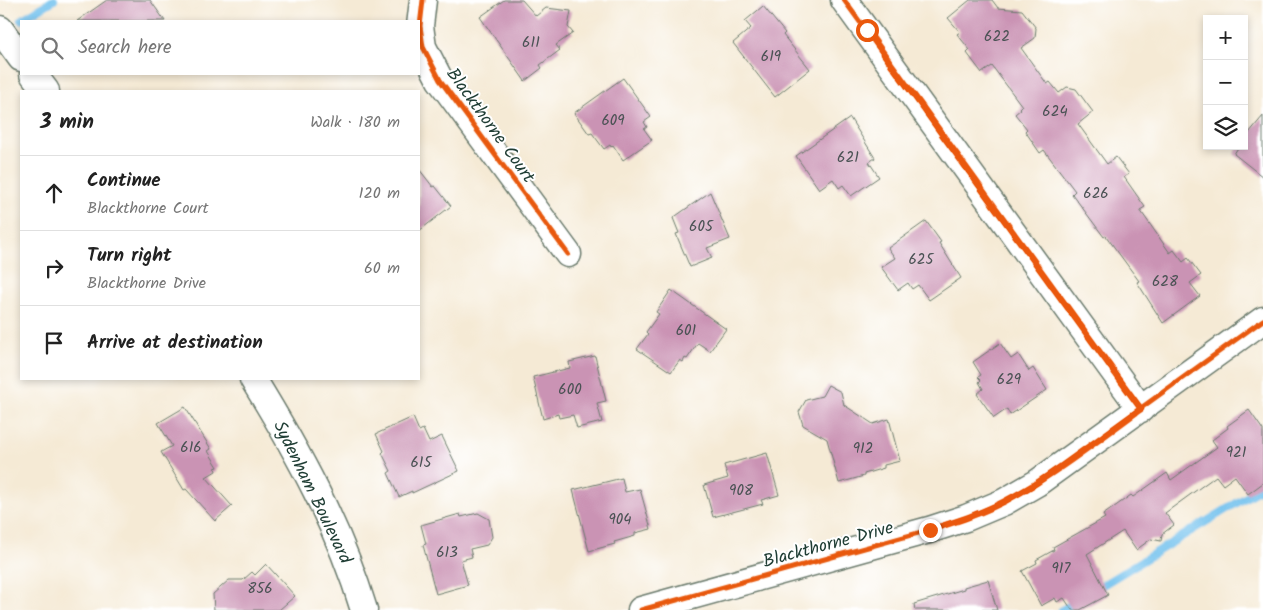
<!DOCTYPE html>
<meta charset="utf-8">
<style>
body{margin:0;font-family:Kalam,sans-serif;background:#f2f2f2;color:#222}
.controls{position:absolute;right:15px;top:15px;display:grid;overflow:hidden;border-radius:0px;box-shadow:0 2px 8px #0003}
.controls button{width:45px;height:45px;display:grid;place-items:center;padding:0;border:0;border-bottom:1px solid #e0e0e0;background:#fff;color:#222;font:25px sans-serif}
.stop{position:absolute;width:15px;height:15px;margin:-11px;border:4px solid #ea580c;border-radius:50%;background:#fff}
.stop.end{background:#ea580c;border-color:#fff;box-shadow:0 1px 5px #0008}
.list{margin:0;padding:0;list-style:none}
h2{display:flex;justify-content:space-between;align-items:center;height:65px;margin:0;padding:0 20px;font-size:21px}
h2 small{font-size:16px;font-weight:400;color:#767676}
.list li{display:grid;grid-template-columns:32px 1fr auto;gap:15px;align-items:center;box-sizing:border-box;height:75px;padding:0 20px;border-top:1px solid #e0e0e0}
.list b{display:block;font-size:19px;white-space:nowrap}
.list p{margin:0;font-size:16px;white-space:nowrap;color:#767676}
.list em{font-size:16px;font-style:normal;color:#767676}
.icon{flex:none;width:28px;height:28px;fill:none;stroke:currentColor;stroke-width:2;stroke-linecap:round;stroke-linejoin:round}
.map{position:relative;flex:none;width:1263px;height:610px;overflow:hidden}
.search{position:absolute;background:#fff;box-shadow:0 2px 8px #0003;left:20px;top:20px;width:400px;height:55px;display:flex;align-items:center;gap:12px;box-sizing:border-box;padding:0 18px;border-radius:0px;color:#767676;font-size:19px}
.panel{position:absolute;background:#fff;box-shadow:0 2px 8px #0003;left:20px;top:90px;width:400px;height:290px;border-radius:0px}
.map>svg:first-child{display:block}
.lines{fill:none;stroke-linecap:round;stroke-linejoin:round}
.stream{stroke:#74c2ee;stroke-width:8}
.building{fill:#ca93b4}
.minor-casing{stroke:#6a7a6c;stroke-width:29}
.minor{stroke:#fff;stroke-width:26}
.cycleway-casing{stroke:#fff;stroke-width:8}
.cycleway{stroke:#e8590c;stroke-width:5}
.route{stroke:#ea580c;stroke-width:6}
.labels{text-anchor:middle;stroke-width:4;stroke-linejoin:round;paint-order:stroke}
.number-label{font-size:15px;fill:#4a5254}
.street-label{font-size:18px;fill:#1f3d34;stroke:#fff}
</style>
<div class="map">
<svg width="1263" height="610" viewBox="0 0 1263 610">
<rect width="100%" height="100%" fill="#fff"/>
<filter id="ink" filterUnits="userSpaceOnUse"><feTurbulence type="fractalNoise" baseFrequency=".02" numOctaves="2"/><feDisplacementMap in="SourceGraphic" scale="10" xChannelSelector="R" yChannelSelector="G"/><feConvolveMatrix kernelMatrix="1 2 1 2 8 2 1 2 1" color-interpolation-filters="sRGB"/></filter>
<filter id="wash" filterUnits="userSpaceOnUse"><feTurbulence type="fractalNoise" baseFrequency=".0096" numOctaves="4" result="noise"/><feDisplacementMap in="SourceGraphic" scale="20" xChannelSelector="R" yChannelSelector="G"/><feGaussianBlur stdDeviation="1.12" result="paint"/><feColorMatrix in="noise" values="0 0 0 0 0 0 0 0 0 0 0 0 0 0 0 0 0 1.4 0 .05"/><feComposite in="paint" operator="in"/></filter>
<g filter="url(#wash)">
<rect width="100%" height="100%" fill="#f5ead5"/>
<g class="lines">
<path class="stream" d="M21,20l33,-20
M1096,589l167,-102
M1062,610l16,-9"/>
</g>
<g id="blocks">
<path class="building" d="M107,0h43l15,21h-88z
M504,0h18l14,16 10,-8 25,3 -3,16 5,6 -17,12 4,5 -20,15 2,3 -17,13 -45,-64z
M970,0h22l6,8 24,2 14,18 -1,10 -14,10 26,36 3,-2 9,11 8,-6 9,2 17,23 -15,12 29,40 9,-7 13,17 -5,3 21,30 -5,3 30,43 4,-3 9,12 5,-4 13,17 -11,8 10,13 -37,27 -26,-41 2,-1 -33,-45 -2,1 -32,-43 3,-3 -31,-41 -4,3 -15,-22 2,-2 -12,-15 6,-5 -1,-1 2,-2 -30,-40 -10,7 -15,-20 3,-3 -13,-16 3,-2 -12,-14z
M763,6l22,27 -2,2 27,34 -35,28 -42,-54 18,-15 -6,-7z
M623,78l28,39 -7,5 3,5 -3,2 8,11 -29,20 -10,-15 -2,2 -1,-2 -6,4 -12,-16 -3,1 -15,-21z
M1263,116v61l-29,-23 5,-8h5v-7z
M850,118l25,40 -6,4 10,15 -28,19 -8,-11 -4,3 -6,-9 -14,10 -23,-33z
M419,169l14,18 2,-1 16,20 -32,25z
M710,192l20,47 -23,9 5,10 -22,9 -14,-33 3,-1 -6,-15z
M926,221l15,21 -2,1 22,35 -32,22 -11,-15 -6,4 -4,-6 -10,7 -17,-23 14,-9 -7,-10z
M671,290l55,39 -16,22 -12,-8 -11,16 -2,-1 -2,4 -3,-2 -9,12 -34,-23 11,-15 -2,-2 13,-18 -3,-2z
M1000,343l11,16 7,-5 11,17 4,-3 14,22 -37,25 -3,-6 -13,9 -17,-24 6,-5 -4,-7 2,-2 -3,-3 3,-2 -8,-13z
M595,356l11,45 -9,2 5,19 -25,6 -4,-13 -14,3 -1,-4 -15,5 -10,-42 37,-9 -1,-6z
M828,385l13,7 3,13 29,19 16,-5 11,42 -16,4v3l-20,6v2l-25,7 -12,-44 -24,-14 -4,-13 7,-12 16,-4z
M185,407l26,42 -3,2 10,16 -3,1 1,3 -10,6 26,29 -17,15 -29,-32 -2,1 -23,-38 11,-6 -14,-23z
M1249,410l14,20v53l-15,11 -13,-18 -12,9 -7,-9 -51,37 9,12 -12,9 -1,7 -10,-2 -15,11 -13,-19 -36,23 21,41 -28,15h-8l-8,-12 -7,4 -2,-4 -14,8 -19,-35 15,-8 -1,-3 18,-10 -1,-3 52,-29 -2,-3 28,-20 2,2 34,-24 4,7 46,-33 -5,-7 16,-12 -1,-2z
M413,417l6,14 4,-2 6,13 13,-6 17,35 -47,22v-2l-13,6 -11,-24 3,-2 -9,-18 2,-2 -8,-17z
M767,453l12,42 -18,5 2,4 -50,13 -9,-32 24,-7 -4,-13z
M622,478l3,14 15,-3 11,40 -16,4v3l-21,6 1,2 -26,7 -16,-61z
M478,513l11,6 3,18 -5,8 -17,4 2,8 -11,3 7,25 -32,9 -13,-49 3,-1 -5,-19 39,-11 1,3z
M266,564l29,32 -16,14h-65l-1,-16 16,-14h14l9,-8 3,3z
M988,580l9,30h-82l-1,-6 50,-15v-2z"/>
</g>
</g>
<g filter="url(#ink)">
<use href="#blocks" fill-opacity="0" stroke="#6a7a6c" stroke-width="1"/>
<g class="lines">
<defs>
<path id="minor" d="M423,0l-3,26 3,21 17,33 128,174
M844,0l297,409
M0,29l21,29
M33,74l13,17
M253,379c45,73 86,148 111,231
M641,610l288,-80 37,-12 38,-16 33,-19 226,-163"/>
</defs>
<use href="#minor" class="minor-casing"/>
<use href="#minor" class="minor"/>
<defs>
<path id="cycleway" d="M423,0l-3,26 3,21 17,33 128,174
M844,0l297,409
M641,610l288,-80 37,-12 38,-16 33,-19 226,-163"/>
</defs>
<use href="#cycleway" class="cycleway-casing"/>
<use href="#cycleway" class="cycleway"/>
</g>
</g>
<g class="lines" filter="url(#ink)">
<path class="route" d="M867,30l274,379c-44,32 -88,67 -136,92 -24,13 -50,21 -75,29"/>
</g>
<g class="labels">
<g class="number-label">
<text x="997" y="41">622</text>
<text x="531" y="47">611</text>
<text x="771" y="61">619</text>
<text x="1055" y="116">624</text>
<text x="613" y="125">609</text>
<text x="848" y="162">621</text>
<text x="1096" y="198">626</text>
<text x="701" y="231">605</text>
<text x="921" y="264">625</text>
<text x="1165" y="286">628</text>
<text x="686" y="335">601</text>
<text x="1009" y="384">629</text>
<text x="570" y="394">600</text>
<text x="191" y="452">616</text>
<text x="863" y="453">912</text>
<text x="1236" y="457">921</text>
<text x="421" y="467">615</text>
<text x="741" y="495">908</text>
<text x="620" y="524">904</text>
<text x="447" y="557">613</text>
<text x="1061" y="573">917</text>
<text x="260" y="593">856</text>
</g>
<g class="street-label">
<text transform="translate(491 125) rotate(54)" y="6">Blackthorne Court</text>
<text transform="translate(313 492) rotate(64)" y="6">Sydenham Boulevard</text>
<text transform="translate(828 544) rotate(-15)" y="6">Blackthorne Drive</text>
</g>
</g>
</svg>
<div class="controls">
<button>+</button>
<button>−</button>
<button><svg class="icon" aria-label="layers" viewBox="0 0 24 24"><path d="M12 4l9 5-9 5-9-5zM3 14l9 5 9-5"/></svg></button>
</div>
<div class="stop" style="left:867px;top:30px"></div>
<div class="stop end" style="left:930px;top:530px"></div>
<div class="search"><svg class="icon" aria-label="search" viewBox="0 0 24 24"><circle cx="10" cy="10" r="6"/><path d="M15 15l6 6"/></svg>Search here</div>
<section class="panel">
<h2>3 min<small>Walk · 180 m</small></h2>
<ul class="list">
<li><svg class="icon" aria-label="ahead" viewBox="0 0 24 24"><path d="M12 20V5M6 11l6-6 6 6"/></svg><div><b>Continue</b><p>Blackthorne Court</p></div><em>120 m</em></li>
<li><svg class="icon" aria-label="right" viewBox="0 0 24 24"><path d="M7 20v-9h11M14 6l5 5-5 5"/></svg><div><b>Turn right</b><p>Blackthorne Drive</p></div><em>60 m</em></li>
<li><svg class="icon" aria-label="arrive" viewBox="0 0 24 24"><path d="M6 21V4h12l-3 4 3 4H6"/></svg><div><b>Arrive at destination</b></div></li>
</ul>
</section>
</div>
